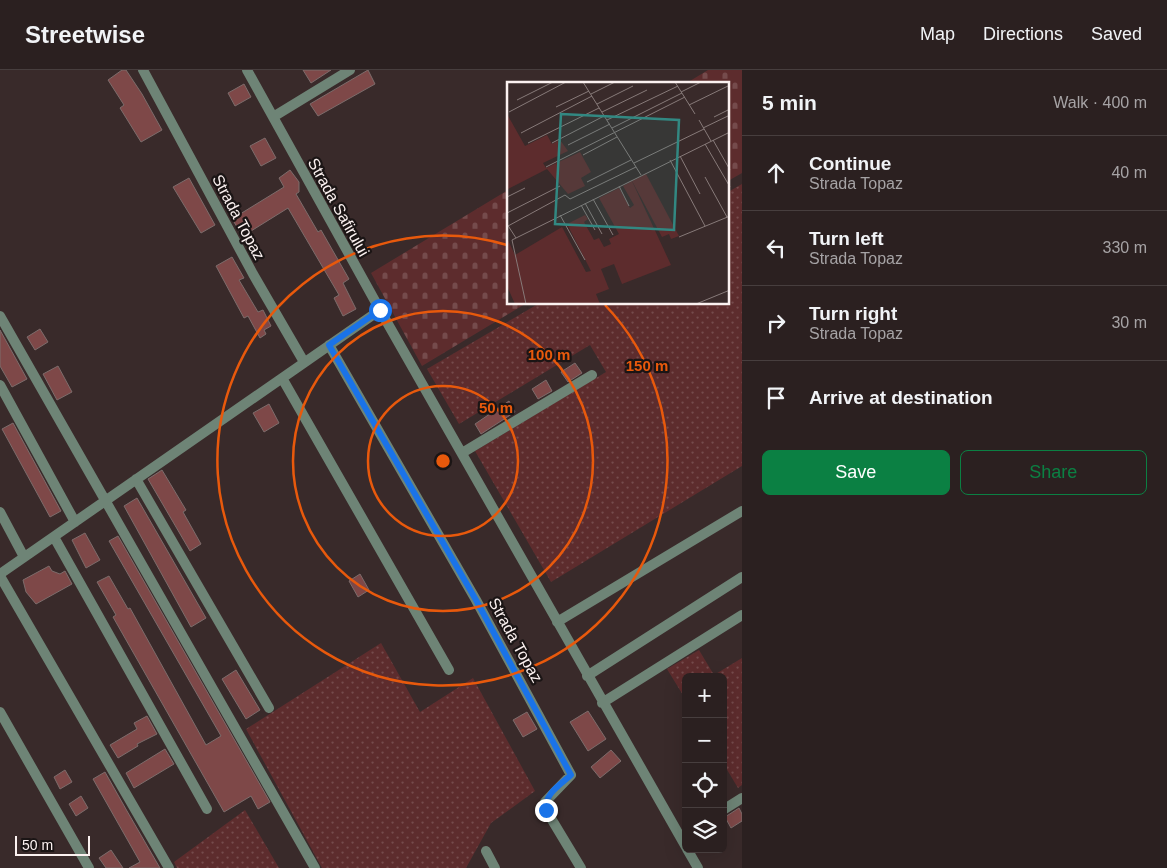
<!DOCTYPE html>
<meta charset="utf-8">
<style>
body{margin:0;font-family:Helvetica,sans-serif;background:#372d2d;color:#f1f3f6}
.controls{position:absolute;right:15px;bottom:15px;display:grid;overflow:hidden;border-radius:8px;box-shadow:0 5px 20px #0002}
.controls button{width:45px;height:45px;display:grid;place-items:center;padding:0;border:0;border-bottom:1px solid #473e3e;background:#2b2020;color:#f1f3f6;font:25px sans-serif}
.scale{position:absolute;left:15px;bottom:12px;width:75px;box-sizing:border-box;padding-left:5px;border:2px solid #fbf1f0;border-top:0;font-size:14px;line-height:18px;white-space:nowrap;color:#fbf1f0;-webkit-text-stroke:4px #1b1515;paint-order:stroke}
.stop{position:absolute;width:15px;height:15px;margin:-11px;border:4px solid #1a73e8;border-radius:50%;background:#fff}
.stop.end{background:#1a73e8;border-color:#fff;box-shadow:0 1px 5px #0008}
.list{margin:0;padding:0;list-style:none}
h2{display:flex;justify-content:space-between;align-items:center;height:65px;margin:0;padding:0 20px;font-size:21px}
h2 small{font-size:16px;font-weight:400;color:#a6a3a5}
.list li{display:grid;grid-template-columns:32px 1fr auto;gap:15px;align-items:center;box-sizing:border-box;height:75px;padding:0 20px;border-top:1px solid #473e3e}
.list b{display:block;font-size:19px;white-space:nowrap}
.list p{margin:0;font-size:16px;white-space:nowrap;color:#a6a3a5}
.list em{font-size:16px;font-style:normal;color:#a6a3a5}
.actions{display:flex;gap:10px;padding:15px 20px}
.actions a{flex:1;padding:11px 0;border:1px solid #0b8043;border-radius:8px;text-align:center;font-size:18px;color:#0b8043}
.actions .main{background:#0b8043;color:#fff}
.icon{flex:none;width:28px;height:28px;fill:none;stroke:currentColor;stroke-width:2;stroke-linecap:round;stroke-linejoin:round}
.map{position:relative;flex:none;width:742px;height:798px;overflow:hidden}
header{display:flex;align-items:center;gap:30px;box-sizing:border-box;height:70px;padding:0 25px;background:#2b2020;border-bottom:1px solid #473e3e}
header strong{font-size:24px}
nav{display:flex;gap:28px;margin-inline-start:auto;font-size:18px}
main{display:flex}
aside{flex:1;background:#2b2020}
.map>svg:first-child{display:block}
.grass{fill:url(#grass-dots)}
.cemetery{fill:url(#cemetery-stones)}
.building{fill:#7e4848;stroke:#7d6c6b}
.lines{fill:none;stroke-linecap:round;stroke-linejoin:round}
.street{stroke:#6e8476;stroke-width:10}
.route{stroke:#1a73e8;stroke-width:6}
.ring{fill:none;stroke:#e8590c;stroke-width:2.5}
.labels{text-anchor:middle;stroke-width:4.5;stroke-linejoin:round;paint-order:stroke}
.street-label{font-size:16px;fill:#fbf1f0;stroke:#1b1515}
.inset-road{fill:none;stroke:#877a79;stroke-width:1}
.view{fill:#328882;fill-opacity:0.15;stroke:#328882;stroke-width:2.5}
.inset-edge{fill:none;stroke:#fbf1f0;stroke-width:2.5}
.centre{fill:#e8590c;stroke:#1b1515;stroke-width:2.5}
.ring-label{font-size:15px;text-anchor:middle;font-weight:bold;fill:#e8590c;stroke:#1b1515;stroke-width:4.5;stroke-linejoin:round;paint-order:stroke}
</style>
<header>
<strong>Streetwise</strong>
<nav><a>Map</a><a>Directions</a><a>Saved</a></nav>
</header>
<main>
<div class="map">
<svg width="742" height="798" viewBox="0 0 742 798">
<defs>
<pattern id="grass-dots" width="8" height="8" patternUnits="userSpaceOnUse" patternTransform="scale(1.25)"><rect width="8" height="8" fill="#5d2c2d"/><path d="M2 2h.1M6 6h.1" fill="none" stroke="#754b4c" stroke-width="1.8" stroke-linecap="round"/></pattern>
<pattern id="cemetery-stones" width="16" height="16" patternUnits="userSpaceOnUse" patternTransform="scale(1.25)"><rect width="16" height="16" fill="#5d2c2d"/><path d="M2 7V4a2 2 0 0 1 4 0v3zM10 15v-3a2 2 0 0 1 4 0v3z" fill="#754b4c"/></pattern>
</defs>
<rect width="100%" height="100%" fill="#392a2a"/>
<path class="grass" d="M742,114v282l-191,116 -76,-131 131,-79 -16,-27 -131,79 -32,-55 111,-65h190v-112z
M381,573l39,69 53,-34 62,113 -44,32 -25,45h-144l-76,-139z
M699,580l15,25 28,-17v127l-4,3 -15,-25v-86h-37v23l-19,-31z
M245,740l34,58h-102l-3,-6z"/>
<path class="cemetery" d="M708,0h34v103l-14,8v-97h-43z
M508,120v114h17l-103,62 -51,-93z"/>
<path class="building" d="M122,0h4l16,24 20,36 -21,12 -21,-34 4,-3 -16,-25z
M303,0h28l-20,13z
M368,0l7,14 -57,32 -8,-12z
M244,14l7,13 -16,9 -7,-13z
M265,68l11,20 -15,8 -11,-20z
M290,100l9,12v10l-3,2 22,38 3,-2 28,49 -6,4 13,26 -13,7 -9,-18 5,-3 -51,-87 -45,28 -11,-17 52,-32 -5,-9z
M189,108l26,47 -14,8 -28,-46z
M232,187l12,21 -5,2 19,32 5,-2 8,16 -7,4 2,4 -6,4 -12,-22 -4,2 -28,-52z
M40,259l8,13 -13,8 -8,-13z
M0,260l27,49 -15,8 -12,-21z
M575,293l7,10 -14,9 -7,-10z
M58,296l14,26 -15,8 -14,-26z
M546,310l6,11 -14,8 -6,-10z
M509,331l6,11 -34,22 -6,-10z
M269,334l10,19 -15,9 -11,-19z
M13,353l48,88 -11,6 -48,-88z
M162,400l24,40 -3,2 18,32 -11,7 -42,-72z
M137,428l69,120 -15,9 -67,-121z
M85,463l15,27 -14,8 -14,-28z
M118,466l152,266 -12,7 -7,-13 -27,16 -111,-195 3,-2 -19,-33 12,-6 19,33 2,-1 76,137 15,-9 -112,-195z
M49,496l3,5 8,3 5,-3 7,13 -36,20 -10,-12 -3,-12z
M360,504l9,16 -11,7 -9,-16z
M236,600l24,40 -14,9 -24,-40z
M588,641l18,28 -18,12 -18,-29z
M527,642l10,17 -14,8 -10,-17z
M147,646l10,18 -20,10 1,2 -20,12 -8,-13 27,-16 -3,-6z
M165,679l9,15 -40,24 -8,-15z
M611,680l10,11 -21,17 -9,-11z
M65,700l7,12 -12,7 -6,-12z
M105,702l22,39 33,57h-31l11,-6 -47,-83z
M81,726l7,12 -12,8 -7,-12z
M739,738l3,6v7l-11,7 -6,-11z
M111,780l12,18h-17l-7,-10z"/>
<g class="lines">
<path class="street" d="M143,0l110,204 51,88
M247,0l133,240 306,537
M273,47l77,-47
M0,246l315,552
M329,275l147,255 95,175 -26,27 1,8 35,58
M282,308l167,292
M0,315l75,137
M462,383l130,-78
M136,409l133,229
M0,442l24,45
M54,467l153,272
M0,504l380,-264
M0,506l169,292
M557,552l185,-111
M587,606l155,-99
M602,633l140,-88
M0,642l89,156
M723,740l19,-12
M687,779l11,19
M486,781l9,17"/>
</g>
<g class="lines">
<path class="route" d="M380,240l-51,35 147,255 95,175c-11,10 -27,19 -25,35"/>
</g>
<g class="ring">
<circle cx="443" cy="391" r="75"/>
<circle cx="443" cy="391" r="150"/>
<path d="M605 235A225 225 0 1 1 507 175"/>
</g>
<g class="labels">
<g class="street-label">
<text transform="translate(339 137) rotate(61)" y="6">Strada Safirului</text>
<text transform="translate(239 147) rotate(62)" y="6">Strada Topaz</text>
<text transform="translate(516 570) rotate(61)" y="6">Strada Topaz</text>
</g>
</g>
<g transform="translate(507 12)">
<rect width="222" height="222" fill="#392a2a"/>
<path d="M0,32l18,32 22,-11 5,9 8,-4 8,11 -25,12 3,5 34,-16 11,20 -10,6 4,8 -17,8 -21,-25 -39,20zM125,99l39,84 -49,19 -8,-20 -13,5 8,20 -13,5 4,10h-85l-8,-18v-48l8,17 47,-28 24,45 5,-1 -24,-47 18,-9 3,4 -4,3 10,18 5,-2 5,9 7,-3 -2,-5 10,-5 -20,-36 20,-10 11,20 4,-3 -11,-19z" fill="#5d2c2d"/>
<path d="M139,92l33,62 -8,3 -2,-5 -7,3 -30,-56z" fill="#5d2c2d"/>
<path class="inset-road" d="M76,0l58,93M168,0l20,32M174,10l20,-10M84,12l24,-12M10,18l36,-18M90,22l36,-18M182,23l41,-20M49,25l33,-16M2,30l57,-30M95,30l45,-22M207,35l16,-8M100,38l71,-34M192,38l12,21M105,46l70,-35M196,46l27,-13M14,51l71,-37M206,58l17,30M21,61l71,-35M45,61l52,-27M198,62l25,43M61,63l42,-21M76,73l34,-18M173,74l20,38M163,78l35,66M127,81l70,-34M39,85l139,-70M198,95l22,40M80,100l44,-22M112,104l10,20M0,115l18,-9M86,117l20,36M78,121l17,31M74,123l14,25M0,131l53,-27M53,133l25,45M0,142l9,14M1,144l57,-31 5,4 66,-32M172,155l51,-21M19,222l-14,-64 218,-108M189,222l34,-14"/>
<path class="view" d="M54,32l118,6 -5,110 -119,-6z"/>
<rect width="222" height="222" class="inset-edge"/>
</g>
<circle cx="443" cy="391" r="8" class="centre"/>
<g class="ring-label">
<text x="549" y="290">100 m</text>
<text x="647" y="301">150 m</text>
<text x="496" y="343">50 m</text>
</g>
</svg>
<div class="controls">
<button>+</button>
<button>−</button>
<button><svg class="icon" aria-label="locate" viewBox="0 0 24 24"><circle cx="12" cy="12" r="6"/><path d="M12 2v4M12 18v4M2 12h4M18 12h4"/></svg></button>
<button><svg class="icon" aria-label="layers" viewBox="0 0 24 24"><path d="M12 4l9 5-9 5-9-5zM3 14l9 5 9-5"/></svg></button>
</div>
<div class="scale">50 m</div>
<div class="stop" style="left:380px;top:240px"></div>
<div class="stop end" style="left:546px;top:740px"></div>
</div>
<aside>
<h2>5 min<small>Walk · 400 m</small></h2>
<ul class="list">
<li><svg class="icon" aria-label="ahead" viewBox="0 0 24 24"><path d="M12 20V5M6 11l6-6 6 6"/></svg><div><b>Continue</b><p>Strada Topaz</p></div><em>40 m</em></li>
<li><svg class="icon" aria-label="left" viewBox="0 0 24 24"><path d="M17 20v-9H6M10 6l-5 5 5 5"/></svg><div><b>Turn left</b><p>Strada Topaz</p></div><em>330 m</em></li>
<li><svg class="icon" aria-label="right" viewBox="0 0 24 24"><path d="M7 20v-9h11M14 6l5 5-5 5"/></svg><div><b>Turn right</b><p>Strada Topaz</p></div><em>30 m</em></li>
<li><svg class="icon" aria-label="arrive" viewBox="0 0 24 24"><path d="M6 21V4h12l-3 4 3 4H6"/></svg><div><b>Arrive at destination</b></div></li>
</ul>
<div class="actions"><a class="main">Save</a><a>Share</a></div>
</aside>
</main>
